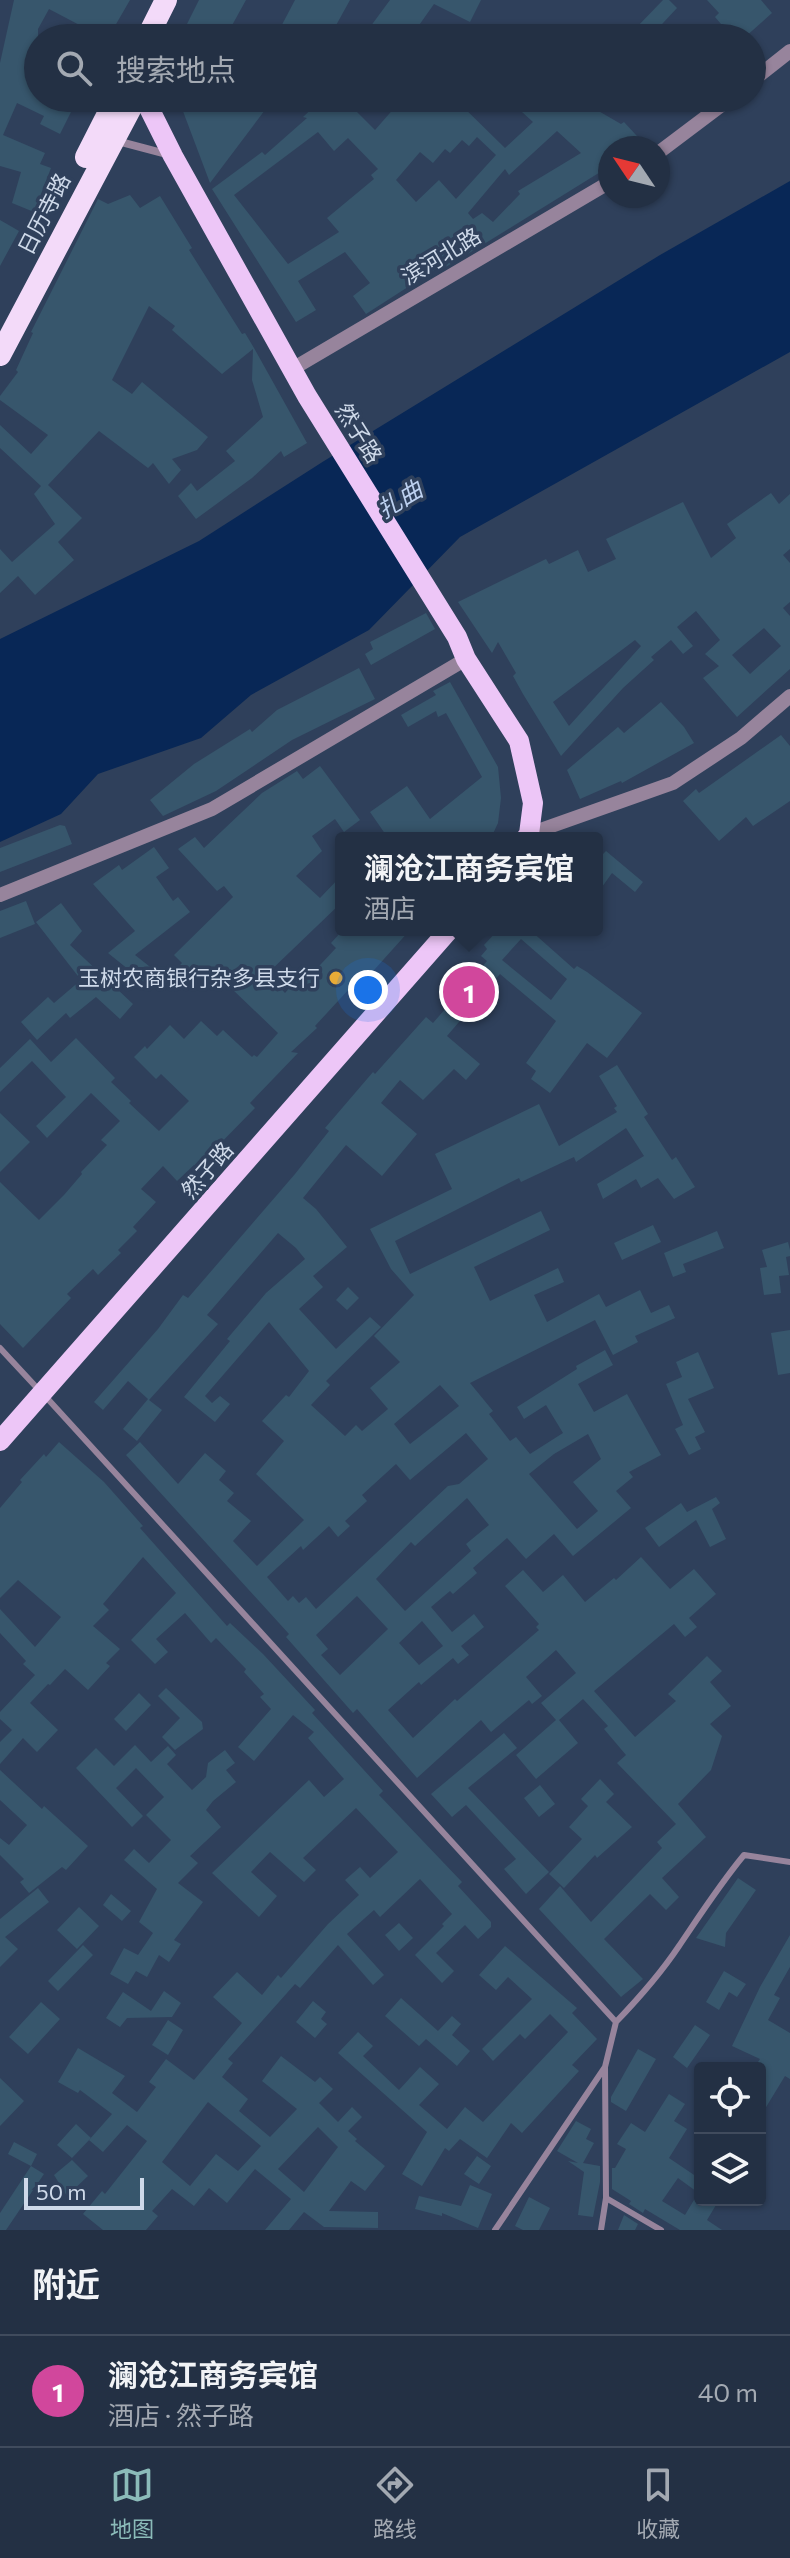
<!DOCTYPE html>
<html lang="zh">
<meta charset="utf-8">
<style>
body{margin:0;font-family:Commissioner,"Noto Sans SC",sans-serif;background:#2b384b;color:#f1f3f6}
.controls{position:absolute;right:24px;bottom:24px;display:grid;overflow:hidden;border-radius:8px;box-shadow:0 2px 6px #0004}
.controls button{width:72px;height:72px;display:grid;place-items:center;padding:0;border:0;border-bottom:2px solid #404b5d;background:#233044;color:#f1f3f6;font:40px sans-serif}
.compass{position:absolute;left:598px;top:136px;width:72px;height:72px;border-radius:50%;background:#233044;box-shadow:0 2px 6px #0004;rotate:305deg}
.scale{position:absolute;left:24px;bottom:20px;width:120px;box-sizing:border-box;padding-left:8px;border:4px solid #ced9e9;border-top:0;font-size:22px;line-height:28px;white-space:nowrap;color:#ced9e9;-webkit-text-stroke:6px #2f405b;paint-order:stroke}
.you{position:absolute;left:368px;top:990px;width:28px;height:28px;margin:-20px;border:6px solid #fff;border-radius:50%;background:#1a73e8;box-shadow:0 0 0 12px #1a73e833}
.badge{display:grid;place-items:center;width:52px;height:52px;border-radius:50%;background:#8bbbb9;color:#fff;font-size:26px;font-weight:700}
.pin{position:absolute;translate:-50% -50%;border:4px solid #fff;box-shadow:0 2px 8px #0006}
.popup{position:absolute;left:335px;top:832px;width:268px;height:104px;box-sizing:border-box;display:grid;place-content:center;border-radius:8px;background:#233044;filter:drop-shadow(0 2px 6px #0005);font-size:26px;white-space:nowrap;color:#a3a9b2}
.popup b{font-size:30px;color:#f1f3f6}
.popup::after{content:'';position:absolute;left:50%;top:100%;margin-left:-16px;border:16px solid transparent;border-top-color:#233044}
.list{margin:0;padding:0;list-style:none}
h2{display:flex;justify-content:space-between;align-items:center;height:104px;margin:0;padding:0 32px;font-size:34px}
h2 small{font-size:26px;font-weight:400;color:#a3a9b2}
.list li{display:grid;grid-template-columns:52px 1fr auto;gap:24px;align-items:center;box-sizing:border-box;height:112px;padding:0 32px;border-top:2px solid #404b5d}
.list b{display:block;font-size:30px;white-space:nowrap}
.list p{margin:0;font-size:26px;white-space:nowrap;color:#a3a9b2}
.list em{font-size:26px;font-style:normal;color:#a3a9b2}
.icon{flex:none;width:44px;height:44px;fill:none;stroke:currentColor;stroke-width:2;stroke-linecap:round;stroke-linejoin:round}
.map{position:relative;flex:none;width:790px;height:2230px;overflow:hidden}
.search{position:absolute;background:#233044;box-shadow:0 2px 6px #0004;left:24px;right:24px;top:24px;height:88px;display:flex;align-items:center;gap:20px;box-sizing:border-box;padding:0 28px;border-radius:44px;color:#a3a9b2;font-size:30px}
.sheet{height:216px;background:#233044}
nav{display:flex;justify-content:space-around;align-items:center;box-sizing:border-box;height:112px;border-top:2px solid #404b5d;background:#233044;font-size:22px;color:#a3a9b2}
nav a{display:grid;justify-items:center;gap:4px}
nav .on{color:#8bbbb9}
.map>svg:first-child{display:block}
.water{fill:#082756}
.building{fill:#37566c;fill-rule:evenodd}
.lines{fill:none;stroke-linecap:round;stroke-linejoin:round}
.service{stroke:#97849c;stroke-width:6}
.minor{stroke:#97849c;stroke-width:8}
.tertiary{stroke:#97849c;stroke-width:14}
.primary{stroke:#edc6f7;stroke-width:20}
.trunk{stroke:#f3daf9;stroke-width:22}
.poi-dot{fill:#e8ab37;stroke:#2f405b;stroke-width:3}
.labels{text-anchor:middle;stroke-width:7;stroke-linejoin:round;paint-order:stroke}
.street-label{font-size:22px;fill:#ced9e9;stroke:#2f405b}
.poi-label{font-size:22px;fill:#ced9e9;stroke:#2f405b;text-anchor:end}
.water-label{font-size:24px;font-style:italic;fill:#bed2f1;stroke:#2f405b}
</style>
<div class="map">
<svg width="790" height="2230" viewBox="0 0 790 2230">
<rect width="100%" height="100%" fill="#2f405b"/>
<path class="water" d="M790,181v171l-330,185 -91,93 -118,65 -50,43 -103,36 -37,40 -61,28v-203l199,-98 125,-80 336,-206z"/>
<path class="building" d="M14,0h116l-22,38h-23l4,-8 -40,-21 -11,20v69h51l-8,14 -8,-4 -13,26 -20,-10 4,-8 -27,-13 -14,32 42,18 -5,11 11,4 -17,44 -22,-9 9,-31 -21,-6v-103z
M199,0h47l-21,38h-45z
M295,0h55l-21,38h-54z
M390,0h91l-11,22 -36,-18 -24,34h-48z
M663,0h6l8,8 -28,30h-10l-4,-4v-5z
M707,0h54l11,13 -28,25h-11l-18,-21 4,-4z
M178,98h96l-64,85z
M323,98h20l32,32 28,-32h51l51,50 28,-26 -11,-10 12,-14h42l45,26 3,-2 24,26h-38v18l-126,78 -40,24 -2,-3 -76,49 -13,-18 17,-13 -25,-31 -47,29 18,29 -20,12 -84,-133 50,-37 3,3 42,-37 -4,-1zM557,131l24,22 -63,38 2,3 -27,28 -11,-9 -9,6 -5,-6 37,-44 4,6zM318,132l16,19 14,-13 30,31 -7,6 3,4 -47,39 12,14 -51,32 -54,-69zM477,137l19,18 -40,44 -17,-19 -23,22 -20,-22 24,-28 13,11 12,-14 5,4 12,-13 7,6z
M130,195l10,13 20,-12 32,52 -3,2 53,84 3,-1 9,15 53,95 -23,14 -3,-6 -29,27 -56,41 -18,-23 13,-13 6,8 38,-30 -9,-10 37,-34 -11,-37 1,-31 -31,25 -50,-44 3,-4 -26,-20 -37,74 20,14 10,-12 66,55 -11,13 -25,9 9,11 -12,14 -16,-21 -5,5 -49,-37 -51,54 34,33 -24,24 16,18 -39,35 -17,-19 -18,17v-44l12,13 43,-38 -21,-30 7,-8 -41,-38v-23l31,29 17,-19 -48,-35v-4l18,-24 -2,-2 17,-37 -2,-1 67,-133 10,5z
M0,220l19,11 -19,35z
M771,493l8,11 11,-10v55l-7,6 7,8v39l-7,6 7,8v53l-53,48 -34,-39 16,-12 -14,-12 15,-14 -24,-29 -19,16 16,19 -10,8 -12,-14 -20,17 3,3 -31,28 -62,68 -38,-62 -10,-18 3,-3 -18,-31 -6,11 -34,-51 88,-43 3,5 29,-14 10,22 28,-13 -10,-20 77,-37 28,56 25,-20 -9,-14zM764,628l17,18 -31,28 -18,-19zM635,640l6,6 -72,80 -16,-24z
M426,613l9,16 -64,36 -6,-11 8,-5 -3,-7z
M359,668l16,31 -83,41 -76,51 -53,25 -13,-16 44,-36 56,-35 2,3 25,-22z
M450,682l48,85 3,31 -3,25 -7,15h-103l-18,-26 37,-26 23,33 52,-42 -36,-64 -8,4 -2,-6 -28,16 -7,-12 35,-20 -3,-4z
M661,702l23,25 10,16 -72,40 -1,-2 -41,18 -13,-29 51,-43 6,6z
M781,735l9,11v55l-37,25 -7,-9 -27,24 -36,-40 13,-12 3,4z
M320,766l40,54 -16,12 -9,-13 -23,17 10,15 -26,25 24,22 21,-22v27l-74,71 18,19 16,-18 5,5 30,-32 -5,-5 12,-13h67l-44,49 -4,-4 -47,51 2,2 -26,24 7,1 -48,50 5,5 -46,47 -13,12 -2,-2 -17,16 -14,-15 -22,23 15,13 -23,25 4,4 -19,19 3,3 -23,22 -5,-6 -26,25 4,4 -48,50 -23,-24v-142l39,38 25,-25 18,-21 -1,-2 26,-27 -6,-5 19,-19 -29,-28 -44,45 -11,-12 30,-29 -34,-36 -32,31v-24l30,-29 21,23 25,-24 39,40 -4,4 20,19 -2,2 30,28 30,-30 -28,-27 -5,5 -22,-22 11,-11 2,3 23,-24 14,14 17,-18 16,15 6,-6 29,27 2,-2 3,2 21,-24 -70,-67 -15,14 -14,-14 3,-3 -8,-8 59,-58 -9,-11 -7,5 -39,-42 17,-12 9,11 58,-55 35,-22 6,8z
M60,825l5,1 7,18 -72,28v-24z
M154,847l15,21 -13,9 17,24 5,-4 12,15 -55,43 19,15 -10,12 -36,-29 27,-22 -42,-47 26,-19 3,5z
M597,849l6,5 3,-3 37,31 -8,10 -23,-19 -15,21z
M26,901l9,23 -35,14v-27z
M61,903l21,28 -12,14 63,59 -13,15 -24,-22 -26,21 -4,-5 -29,27 -16,-18 27,-25 6,6 27,-23 -45,-58z
M498,930h32l44,39 3,-3 10,6 55,41 -35,45 -20,-15 -37,50 -19,-14 5,-8 -10,-8 30,-42 -56,-47 -53,62 33,28 -14,16 -12,-11 -31,31 -23,-20 -19,23 36,31 -35,42 -36,-31 -43,53 13,11 31,38 -34,29 10,11 -24,22 37,40 34,-32 11,10 -55,54 4,4 -19,20 34,31 11,-11 6,6 26,-22 -18,-21 30,-26 -26,-26 40,-41 -23,-26 -21,-40 82,-40 -17,-35 104,-50 20,42 58,-34 -3,-4 3,-2 -18,-30 18,-11 31,49 -4,3 28,43 4,-3 19,30 -21,12 -16,-21 -17,10 -5,-9 -33,20 -6,-15 47,-28 -18,-28 -50,34 -2,-5 -53,25 -2,-4 -124,63 15,33 131,-63 9,19 -76,37 16,34 68,-33 6,14 -30,13 13,27 52,-28 7,13 34,-17 11,23 18,-8 6,13 -40,18 3,6 -25,13 -18,-35 -125,63 23,28 -4,3 21,27 6,-4 14,17 33,-21 -17,-28 -22,14 -7,-12 60,-38 -1,-3 29,-16 8,15 -35,19 16,28 33,-18 34,61 -32,17 4,5 -17,14 15,17 -58,48 -19,-22 -28,25 -19,-21 -34,30 4,5 -24,21 -3,-3 -19,16 21,25 22,-18 10,13 -23,19 8,9 -11,9 -5,-6 -32,27 -2,-3 -31,28 25,28 42,-39 2,2 82,-71 -3,-3 3,-3 -34,-38 18,-16 20,22 20,-17 22,27 29,-24 2,2 25,-23 29,32 24,-20 22,25 -27,24 8,9 -12,10 -11,-13 -80,67 41,46 41,-36 -8,-7 39,-38 15,15 -12,11 21,24 -21,18 12,12 -11,34 -33,34 28,33 -44,41 17,19 -13,13 -16,-16 -46,45 39,40 -22,18 -82,-88 21,-23 31,36 71,-74 -5,-6 19,-18 -59,-61 9,-8 -22,-26 4,-3 -25,-27 -24,21 19,23 -42,36 -20,-24 40,-35 -15,-17 35,-30 -20,-23 -30,27 16,19 -10,8 -3,-4 -38,32 -10,-12 -64,58 -60,-69 -4,4 -67,-76 3,-3 -163,-179 14,-13 38,42 27,-31 21,18 -7,9 15,13 -7,8 24,20 -18,20 24,25 47,-46 -48,-46 28,-33 -22,-20 24,-26 3,2 20,-26 -40,-49 -64,74 7,7 8,-7 10,8 -15,18 -31,-25 46,-56 -3,-2 39,-46 39,-34 -9,-11 -18,-15 -71,82 11,9 -69,76 13,10 -25,31 -14,-12 25,-30 -20,-18 -25,29 -9,-8 64,-73 25,-34 5,3 107,-124 34,-43 -4,-3 48,-56 2,2 51,-57 7,6 54,-62 -6,-5 6,-7 -3,-4zM521,939l46,40 -16,21 -49,-40zM440,1385l19,21 -49,38 -16,-20zM466,1433l22,26 -29,25 -11,2 -132,123 -10,-12 -7,6 -6,-7 -5,5 -21,-24 34,-31 2,4 26,-24 9,11 12,-11 -5,-5 22,-20 -5,-6 34,-31 14,16zM588,1434l13,25 -28,23 25,29 -21,18 -48,-55 25,-20zM467,1498l22,27 -23,19 5,7 -66,60 -29,-32 35,-37 4,4zM357,1596l31,33 -48,46 -19,-20 7,-6 -12,-14zM422,1621l21,25 -24,19 -20,-22z
M0,1113l30,29 -30,30z
M653,1225l8,17 -39,18 -8,-17z
M717,1231l7,17 -41,16 3,8 -13,5 -9,-24z
M788,1242l2,8v6l-4,1 3,18 -10,1 2,17 -17,2 -4,-27 7,-1 -5,-17z
M348,1287l11,11 -12,12 -11,-10z
M790,1330v43l-12,2 -7,-42z
M698,1352l16,36 -26,11 17,33 -10,5 6,12 -12,6 -14,-26 8,-4 -17,-41 16,-7 -6,-15z
M59,1442l45,40 39,44 -3,2 87,98 3,-3 33,31 52,56 -3,3 71,78 -4,4 83,87 -4,4 33,36v5l-13,12 -13,-14 -29,28 18,18 -12,12 -27,-28 29,-29 -2,-2 10,-10 -32,-35 -40,38 -6,-7 -27,24 37,41 -11,10 -35,-40 -38,43 -5,-4 -67,75 5,4 -11,14 26,22 -9,12 31,26 27,-28 -35,-28 19,-25 34,26 5,-5 13,12 -14,14 19,19 14,-15 10,10 -14,14 9,8 -2,2 30,25 -20,25 -14,-10 -22,30 49,1v16l-54,-1 -20,-15 -15,18h-24l26,-31 -36,-30 -28,34 -18,-15 -15,18 -22,-17 -20,22 6,5 -12,14h-43l-20,-16 19,-23 3,3 42,-53 -20,-16 -24,27 -14,-12 23,-26 -32,-24 -2,3 -20,-11 20,-34 47,28 -13,17 25,19 19,-25 -7,-5 17,-23 28,21 48,-57 -29,-26 24,-25 25,23 16,-20 3,3 47,-54 31,-29 -14,-15 15,-13 10,11 28,-26 -42,-44 -53,50 13,12 -12,12 -34,-30 -19,20 26,24 -18,21 -47,-44 97,-93 15,17 20,-18 -36,-41 6,-6 -21,-17 -39,46 -16,-14 33,-38 -11,-12 4,-3 -20,-22 2,-3 -30,-31 -5,5 -26,-30 -29,26 12,13 -13,12 -24,-24 45,-47 -33,-36 -40,47 6,6 -16,16 27,23 -14,14 4,3 -22,24 -23,-21 -15,16 -2,-1 -18,19 28,27 -21,22 -14,-14 -23,26v-22l12,-12 -12,-11v-7l35,-37 -12,-11 3,-3 -26,-28v-24l35,38 26,-30 -43,-37 -18,18v-90l22,-26 -2,-2 24,-26 2,3zM208,2102l53,44 -23,25 -22,-17 -26,32 -28,-24zM318,2127l20,20 -34,45 -26,-23z
M716,1497l4,6 -8,6 14,30 -16,8 -14,-27 -37,27 -14,-19 36,-25 6,9z
M166,1688l36,34 1,7 -28,21 -13,-13 18,-19 -22,-22z
M139,1693l12,12 -25,26 -12,-12z
M504,1733l13,15 -49,40 81,84 -23,22 -22,-25 12,-10 -50,-54 -14,12 -21,-23z
M135,1745l16,17 17,-16 8,9 -9,9 25,26 14,-13 2,-14 17,-13 10,13 -9,7 10,12 -23,19 -7,9 15,17 -31,29 8,7 -20,20 25,19 -29,38 7,4 -12,18 -10,-7 -12,22 -11,-6 -8,13 -18,-10 14,-26 14,7 15,-22 -14,-11 18,-33 -33,-29 10,-11 15,14 22,-23 -25,-25 18,-18 -28,-29 -20,20 27,28 -11,11 -56,-59 20,-20 18,18z
M0,1770l42,39 2,-3 44,40 -22,24 -4,-3 -33,26 -9,-11 4,-3 -24,-24v-17l9,7 18,-20 -27,-25z
M600,1779l14,15 -8,8 26,25 -35,31 -2,-3 -31,33 -15,-14 33,-35 -13,-12 19,-21 -7,-7z
M540,1785l15,19 -16,13 -15,-19z
M738,1878l18,12 -30,43 -1,14 -29,-9z
M38,1888l11,14 -44,35 13,12 -18,18v-48z
M111,1894l20,17 -9,10 -19,-16z
M79,1907l20,19 -22,23 -20,-19z
M399,1923l14,15 -14,13 -14,-16z
M790,1935v32l-16,28 6,3 -12,22 22,13v46l-5,-3 -25,41v-49h-6l6,-9 -28,-13 28,-59z
M83,1945l10,10 -35,36 -10,-10z
M505,1946l72,62 -5,5 25,26 -25,26 7,6 -57,62 -11,-10 -24,35 -27,-19 -11,12 -4,-3 -23,38 -20,-12 25,-42 -89,-79 20,-21 15,14 -10,10 36,34 21,-23 19,17 -20,21 28,24 18,-22 18,15 85,-90 -18,-18 -25,25 -5,-5 -27,27 -11,-12 50,-50 -24,-22 -12,13 -17,-15z
M724,1971l22,13 -9,13 -8,-5 -10,18 -13,-8z
M164,1991l17,12 -9,14 -45,1 -7,9 -14,-9 17,-26 28,19z
M401,1998l37,33 14,-15 9,8 -9,11 18,16 -13,15 -31,-27 -7,7 -34,-30z
M313,2001l13,11 -5,7 6,5 -12,14 -19,-16z
M41,2002l19,17 -32,35 -19,-17z
M168,2020l15,10 -15,25 -16,-10z
M695,2025l15,10 -23,33 -14,-11z
M638,2049l18,10 -30,52 -15,-9v-5z
M0,2078l24,23 -24,25z
M669,2094l16,10 -11,17 13,8 -18,29 31,21v15l-22,-16 -16,23 23,14 9,-15h25l-12,20 15,10h-42l-35,-21 -2,4 -14,-9 2,-3 -19,-12v-21h3l11,-19 -9,-5 14,-21 14,9z
M576,2121l15,8 -5,10 8,4 -11,20 17,3v16l-7,35 -15,-2 6,-43 -16,-11 10,2 -21,-12z
M76,2124l15,14 -19,20 -15,-13z
M14,2142l23,12 -6,12 -23,-12z
M477,2156l14,10 -12,18 -15,-10z
M72,2160l16,16 -21,20 -13,-21z
M31,2166l13,8 -38,56h-6v-17z
M470,2185l22,9 -14,34 -36,-15v3l-27,-7 4,-13 42,10z
M529,2197l21,11 -11,22h-16l-8,-4z
M624,2215l14,9 -3,6h-17z"/>
<g class="lines">
<path class="service" d="M0,1348l38,41
M46,1397l570,625 -11,45 -110,163
M616,2022c23,-24 45,-49 63,-76 21,-31 41,-62 65,-91l46,7
M605,2067l1,131 55,32
M601,2230l5,-32"/>
<path class="minor" d="M117,141l53,14"/>
<path class="tertiary" d="M752,81l38,-30
M658,153l73,-55
M294,368l316,-186
M529,834l144,-51 68,-45 49,-42
M0,895l212,-86 254,-150"/>
<path class="primary" d="M144,98l29,58 134,240 150,241 9,22 53,82 14,62 -4,31 -3,4
M0,1441l449,-511"/>
<path class="trunk" d="M147,38l19,-38
M86,157l30,-59
M0,355l136,-257"/>
</g>
<circle class="poi-dot" cx="336" cy="978" r="8"/>
<g class="labels">
<g class="street-label">
<text transform="translate(44 214) rotate(-63)" y="8">日历寺路</text>
<text transform="translate(441 256) rotate(-31)" y="8">滨河北路</text>
<text transform="translate(359 433) rotate(58)" y="8">然子路</text>
<text transform="translate(207 1170) rotate(-49)" y="8">然子路</text>
</g>
<g class="poi-label">
<text x="320" y="986">玉树农商银行杂多县支行</text>
</g>
<g class="water-label">
<text transform="translate(400 500) rotate(-31)" y="8">扎曲</text>
</g>
</g>
</svg>
<div class="controls">
<button><svg class="icon" aria-label="locate" viewBox="0 0 24 24"><circle cx="12" cy="12" r="6"/><path d="M12 2v4M12 18v4M2 12h4M18 12h4"/></svg></button>
<button><svg class="icon" aria-label="layers" viewBox="0 0 24 24"><path d="M12 4l9 5-9 5-9-5zM3 14l9 5 9-5"/></svg></button>
</div>
<svg class="compass" viewBox="-18 -18 36 36"><path d="M0-13l5 13h-10z" fill="#e53935"/><path d="M0 13l5-13h-10z" fill="#a3a9b2"/></svg>
<div class="scale">50 m</div>
<div class="you"></div>
<div class="pin badge" style="left:469px;top:992px;background:#d1479c">1</div>
<div class="popup"><b>澜沧江商务宾馆</b>酒店</div>
<div class="search"><svg class="icon" aria-label="search" viewBox="0 0 24 24"><circle cx="10" cy="10" r="6"/><path d="M15 15l6 6"/></svg>搜索地点</div>
</div>
<section class="sheet">
<h2>附近<small></small></h2>
<ul class="list">
<li><span class="badge" style="background:#d1479c">1</span><div><b>澜沧江商务宾馆</b><p>酒店 · 然子路</p></div><em>40 m</em></li>
</ul>
</section>
<nav>
<a class="on"><svg class="icon" aria-label="map" viewBox="0 0 24 24"><path d="M3 6l6-2 6 2 6-2v14l-6 2-6-2-6 2zM9 4v14M15 6v14"/></svg>地图</a>
<a><svg class="icon" aria-label="directions" viewBox="0 0 24 24"><path d="M12 3l9 9-9 9-9-9zM9 14v-3h6M13 9l2 2-2 2"/></svg>路线</a>
<a><svg class="icon" aria-label="saved" viewBox="0 0 24 24"><path d="M7 4h10v16l-5-4-5 4z"/></svg>收藏</a>
</nav>
